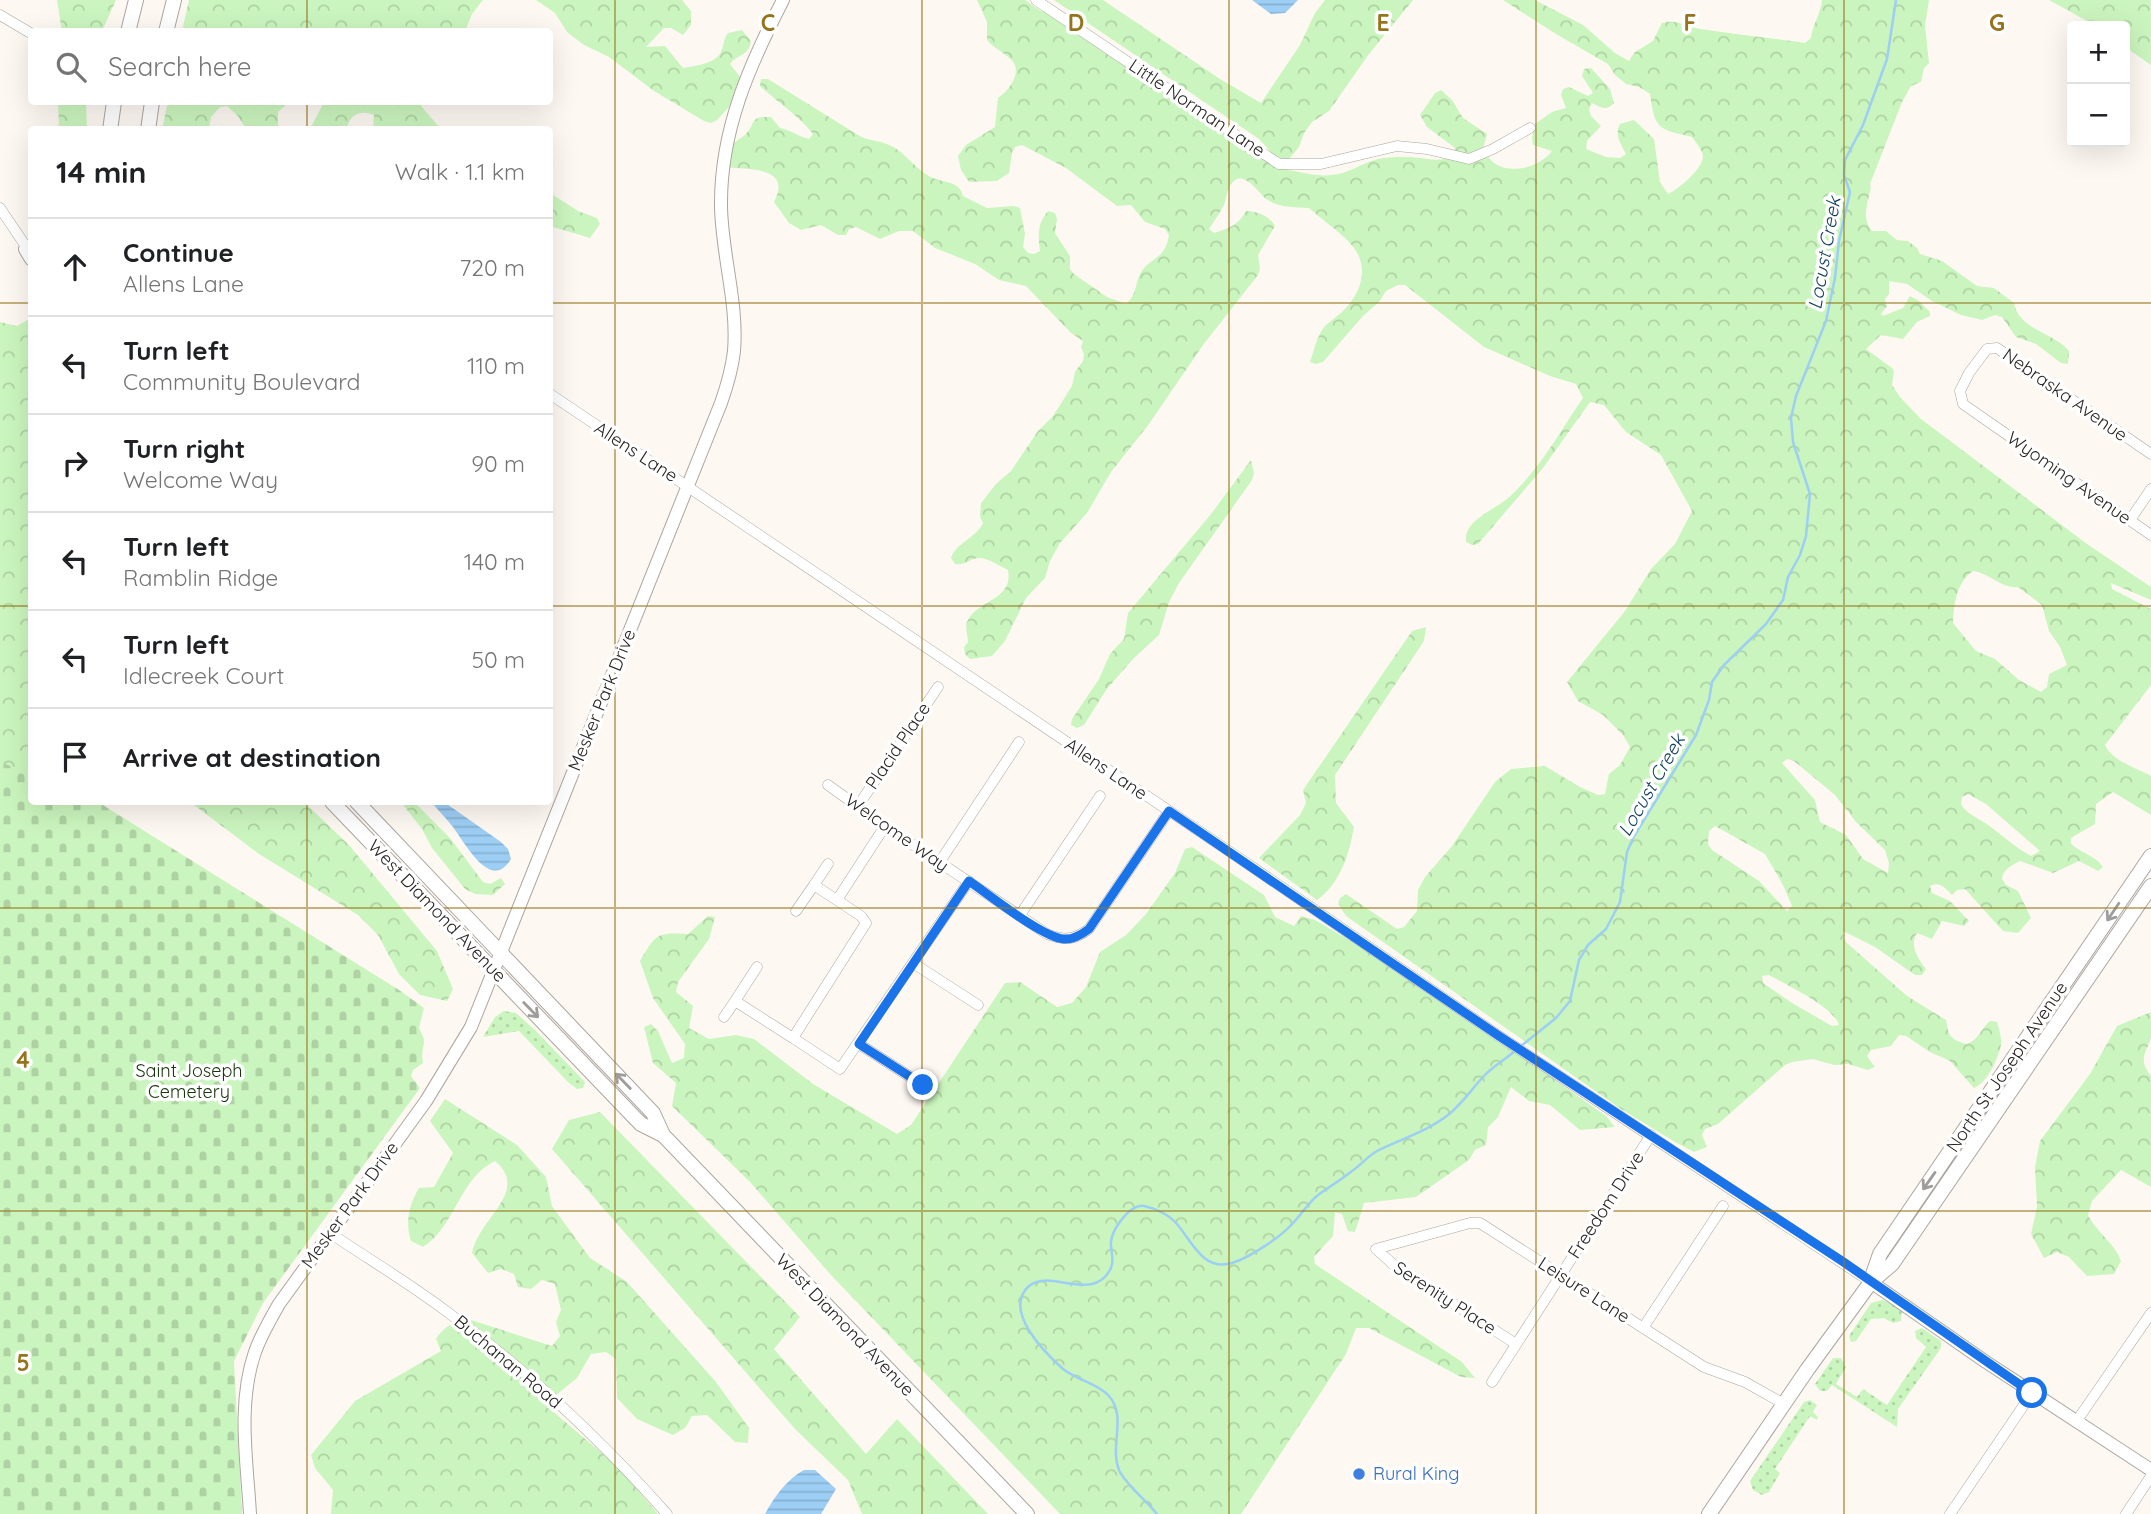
<!DOCTYPE html>
<meta charset="utf-8">
<style>
body{margin:0;font-family:Quicksand,sans-serif;background:#f2f2f2;color:#202124}
.controls{position:absolute;right:21px;top:21px;display:grid;overflow:hidden;border-radius:7px;box-shadow:0 7px 28px #0002}
.controls button{width:63px;height:63px;display:grid;place-items:center;padding:0;border:0;border-bottom:2px solid #e0e0e0;background:#fff;color:#202124;font:35px sans-serif}
.stop{position:absolute;width:21px;height:21px;margin:-16px;border:5px solid #1a73e8;border-radius:50%;background:#fff}
.stop.end{background:#1a73e8;border-color:#fff;box-shadow:0 2px 7px #0008}
.list{margin:0;padding:0;list-style:none}
h2{display:flex;justify-content:space-between;align-items:center;height:91px;margin:0;padding:0 28px;font-size:30px}
h2 small{font-size:23px;font-weight:400;color:#757577}
.list li{display:grid;grid-template-columns:46px 1fr auto;gap:21px;align-items:center;box-sizing:border-box;height:98px;padding:0 28px;border-top:2px solid #e0e0e0}
.list b{display:block;font-size:26px;white-space:nowrap}
.list p{margin:0;font-size:23px;white-space:nowrap;color:#757577}
.list em{font-size:23px;font-style:normal;color:#757577}
.icon{flex:none;width:38px;height:38px;fill:none;stroke:currentColor;stroke-width:2;stroke-linecap:round;stroke-linejoin:round}
.map{position:relative;flex:none;width:2151px;height:1514px;overflow:hidden}
.search{position:absolute;background:#fff;box-shadow:0 7px 28px #0002;left:28px;top:28px;width:525px;height:77px;display:flex;align-items:center;gap:18px;box-sizing:border-box;padding:0 24px;border-radius:7px;color:#757577;font-size:26px}
.panel{position:absolute;background:#fff;box-shadow:0 7px 28px #0002;left:28px;top:126px;width:525px;height:679px;border-radius:7px}
.map>svg:first-child{display:block}
.grass{fill:url(#grass-dots)}
.forest{fill:url(#forest-crowns);fill-rule:evenodd}
.cemetery{fill:url(#cemetery-stones)}
.water{fill:url(#water-rules)}
.lines{fill:none;stroke-linecap:round;stroke-linejoin:round}
.stream{stroke:#9dcef4;stroke-width:2.5}
.minor-casing{stroke:#ada5a0;stroke-width:11}
.tertiary-casing{stroke:#ada5a0;stroke-width:14}
.secondary-casing{stroke:#ada5a0;stroke-width:16}
.primary-casing{stroke:#ada5a0;stroke-width:16}
.minor{stroke:#fff;stroke-width:10}
.tertiary{stroke:#fff;stroke-width:12}
.secondary{stroke:#fff;stroke-width:14}
.primary{stroke:#fff;stroke-width:14}
.oneway{stroke:#9e9d9c}
.route{stroke:#1a73e8;stroke-width:9}
.grid{fill:none;stroke:#95741c;stroke-width:2;stroke-opacity:0.55}
.shop-dot{fill:#3f7fe0;stroke:#fff;stroke-width:2.5}
.labels{text-anchor:middle;stroke-width:7;stroke-linejoin:round;paint-order:stroke}
.street-label{font-size:18px;fill:#282523;stroke:#fff}
.park-label{font-size:18px;fill:#17340b;stroke:#fff}
.shop-label{font-size:18px;fill:#366cbe;stroke:#fff;text-anchor:start}
.water-label{font-size:19px;font-style:italic;fill:#0c3c5c;stroke:#fff}
.grid-label{font-size:23px;text-anchor:middle;font-weight:bold;fill:#95741c;stroke:#fff;stroke-width:7;stroke-linejoin:round;paint-order:stroke}
</style>
<div class="map">
<svg width="2151" height="1514" viewBox="0 0 2151 1514">
<defs>
<pattern id="grass-dots" width="8" height="8" patternUnits="userSpaceOnUse" patternTransform="scale(1.75)"><rect width="8" height="8" fill="#cbf5be"/><path d="M2 2h.1M6 6h.1" fill="none" stroke="#aed2a3" stroke-width="1.8" stroke-linecap="round"/></pattern>
<pattern id="forest-crowns" width="20" height="18" patternUnits="userSpaceOnUse" patternTransform="scale(1.75)"><rect width="20" height="18" fill="#cbf5be"/><path d="M2 6a3 3 0 1 1 6 0M12 15a3 3 0 1 1 6 0" fill="none" stroke="#aed2a3"/></pattern>
<pattern id="cemetery-stones" width="16" height="16" patternUnits="userSpaceOnUse" patternTransform="scale(1.75)"><rect width="16" height="16" fill="#cbf5be"/><path d="M2 7V4a2 2 0 0 1 4 0v3zM10 15v-3a2 2 0 0 1 4 0v3z" fill="#aed2a3"/></pattern>
<pattern id="water-rules" width="6" height="5" patternUnits="userSpaceOnUse" patternTransform="scale(1.75)"><rect width="6" height="5" fill="#9dcef4"/><path d="M0 2.5h6" fill="none" stroke="#87b1d1"/></pattern>
</defs>
<rect width="100%" height="100%" fill="#fef8f3"/>
<path class="grass" d="M504,1011l12,2 19,17 50,52 -2,6 -6,1 -9,-7 -49,-51 -36,6 12,-20z
M1882,1300l14,5 6,6 -1,10 -8,2 -9,-5 -13,1 -15,22 -5,1 -2,-6 22,-33z
M1922,1328l19,13v7l-43,61 -1,18 -65,-42 -5,6h-7l-5,-7 18,-26h8l5,9 -10,17 21,13 6,-8 24,16 39,-58 -10,-9 -1,-7z
M1810,1400l7,5 -4,7 5,5 -1,3 -7,-4 -35,53 5,4 -11,19 -7,3 -9,-5 -3,-9 54,-79z"/>
<path class="forest" d="M57,0h59l-14,31 -40,1z
M189,0h294l-11,14 -7,17h-283z
M536,0h146l9,11v14l-8,10 -12,-7h-7l-18,19 19,-1 18,22c11,-2 30,-4 37,-14 4,-7 3,-15 8,-21l14,-3 9,11c-2,15 -13,13 -21,23l18,23 -31,33 -6,3 -7,-2 -50,-30 -45,-34 -25,-12 -17,-13 -12,-19z
M977,0h48l16,11 13,1c68,52 138,103 214,144l1,-6 -10,-11 -205,-139h49l117,79 41,24 39,-58 15,-32 10,-13h88l-44,54 -40,57 -17,11 -8,11 -5,14 -9,11 -2,12c13,2 30,7 43,5 17,-1 31,-12 47,-16 9,-2 19,-2 28,-2 16,-1 43,11 49,-9l-28,-21 -7,-12 15,-22 6,-3 11,10 11,18 24,16 -4,15c3,5 6,10 11,14 17,12 46,4 58,-12l-19,-6 -1,-7 3,-14 17,-12 14,-4 -5,-13 2,-6 6,-2 19,9 5,-3 -11,-17 2,-7 7,-1 19,21 4,14c-8,9 -13,4 -22,0l-3,6 2,7 10,10 -14,15 -1,8 20,8 14,1 6,-4c-5,-10 -12,-19 -6,-30l14,-4 20,19 6,43 8,12c11,-5 34,-25 35,-37 0,-7 -7,-14 -11,-20 -34,-8 -37,-7 -42,-43l-11,-7 -13,-3 -11,-9 -7,-11 -52,-30 -53,-34h32l48,25 32,28 14,8 6,-9 18,-11 9,-18c15,-4 23,3 38,6 35,5 70,9 105,14l6,-5c1,-13 10,-24 11,-38h107l-4,25 4,38 -5,5 -3,14 -10,4 -9,16 -32,82 1,3c-3,16 -10,31 1,44h14l11,9 11,1 9,7 3,6 22,7 35,25 17,2 20,15c5,27 39,29 55,48l-1,13 -7,-1 -25,-19 -20,-7 -14,-20 -7,-2 -13,5 -21,-5 -29,-14 -25,-17 -18,-3v13l-4,5 2,7 -6,8 2,2 20,-8 7,-12 9,5 11,11v4l-13,6 -14,17 -22,-4 -15,14 26,19 2,3 -2,14 8,12 21,22 166,125 64,43v13l-40,-17 1,6 39,20v76l-46,60c7,16 32,23 46,31v39l-38,-23 -17,12 -1,20 -24,14v6c10,9 25,12 32,23l-5,4 -19,-10 -26,12 -33,-12c-9,5 -17,8 -18,18l4,6 12,6 13,27 -13,15 -15,-2 -38,-42 -8,1 -5,5c-7,-7 -12,-14 -22,-9l2,7 18,8 19,20 -5,5 -22,-5 -10,18 -15,-6c-8,12 1,26 9,36l-4,6h-7l-40,-28 -32,-16v7l4,5 60,53 39,24c2,12 3,18 14,22 5,2 6,3 11,0 7,-4 12,-15 19,-21l7,1c2,7 5,16 4,23 -3,14 -14,38 -27,43l-24,-27 -20,-9 -24,-16 -7,-1 -8,11 -20,4 -4,6 8,11 -7,3 -20,-6 -14,1 -21,-6 -21,3 -7,3 -67,59 -13,5 -3,6 5,12 -13,5 -19,-10 -54,-33 -275,-193 -8,-12 2,-6 6,-4 51,35 7,-2 13,-16 1,-21 7,-13 27,-31 43,-64 16,-13 34,-3 35,21 18,8 7,-1 4,-20 11,-9 10,-18 -7,-12 -20,-20 -25,-14 -11,-19 58,-71 26,-42 24,-25 17,-33 -31,-56 -35,-23 -22,-27 -14,-3 -47,66 -65,76 -6,1 -6,-3c-3,-21 28,-32 42,-44 31,-27 52,-67 75,-100l-7,-14 -26,-8 -66,-29 -79,-62h-7l-12,6 -7,11 -16,14 -40,46 -7,2 -6,-2c4,-11 7,-27 15,-36 5,-5 12,-9 17,-14 22,-22 29,-49 5,-72 -12,-12 -26,-21 -38,-32 -15,-1 -30,0 -43,-9 -7,-6 -20,-26 -31,-19 -8,6 -8,17 -11,25 -4,8 -10,16 -15,24l5,4c16,-5 24,-8 32,-22 13,1 22,4 29,15l-17,29 2,14 -2,6 -55,70 -54,79 -38,48 -24,41 -27,30 -10,18 -5,17 -19,20 -21,43 -13,15 -22,3 -5,-5 -1,-7 4,-5c0,-8 -4,-15 0,-22 10,-20 46,-20 40,-50 -8,-4 -20,-12 -29,-12 -9,0 -13,8 -24,6l-4,-6c5,-15 25,-20 32,-35l-3,-6 1,-14 15,-19 15,-13 27,-40 15,-15 19,-30 3,-14 8,-11 1,-7 -3,-7 2,-6 -12,-8 -45,-47 -27,-6 -24,-16 -40,-16 -22,-17h-14l-19,8 -24,-12 -7,2 -3,6h-8l-17,-10 -20,5 -12,-7 -15,-21c19,-36 -26,-32 -49,-35l5,-21c4,-4 10,-7 15,-11 12,-12 3,-19 26,-18l9,11c11,2 19,9 29,11l4,-5c-15,-19 -35,-31 -53,-48l1,-7h7l90,56c10,6 21,5 31,10 16,6 27,26 44,33 11,5 27,3 30,18l24,12 27,-2 6,2 5,26 -2,13 5,6 6,1 6,-3c-2,-17 -3,-26 8,-40l7,2 2,6 -2,14 15,23v13l4,5 33,23 19,7c10,-8 9,-19 14,-30 10,-18 25,-13 29,-39l-4,-6 -20,-7 -14,-17 -14,1 -51,-38 -44,-23 -7,2 -3,6 -3,20 -12,8 -28,1 -8,-12 -3,-14 8,-11 29,-18 3,-29c9,-6 23,-22 16,-35 -6,-9 -20,-14 -27,-23v-18zM1973,571c16,2 29,18 45,16l24,18 7,26 11,16 7,18 -18,9 -2,13 -6,5 -22,-12 -24,-21 -19,-8 -23,-28c1,-19 3,-40 20,-52zM1787,759l7,2 41,34 21,27 29,28 4,13 -1,10 -25,-14 -17,-24 -26,-13 -5,-22 -33,-37zM1968,794l18,10 54,47 -9,5c-16,-9 -28,-20 -43,-31 -9,-7 -22,-11 -27,-21l1,-7zM1715,826l50,28 18,31 9,21 -5,5 -28,-30 -47,-31 -4,-6 1,-13zM1769,975c17,10 64,31 70,50l-7,1 -40,-23 -29,-20 -1,-7z
M2049,0h102v65l-26,-18v-21h-29z
M58,102h28l1,27h-28z
M168,102h121l-11,10v14l-7,3h-25l-8,-13 -11,-10 -7,1 -9,10 -2,12h-47z
M324,102h98l-1,4 20,23h-68l1,-14c-14,-6 -25,0 -27,14h-37z
M550,193l28,18 19,7 3,6 -10,14 -40,-12z
M31,315v465l-31,-12v-446l17,4 12,-7z
M1251,460l3,13 -2,7 -73,103 -10,19 -10,33 -26,24 -27,31 -22,35 -7,3 -6,-3 1,-6 27,-40 11,-25 14,-15 4,-26 83,-99z
M1426,627l-2,14 -89,134 1,28 18,24c-5,27 -13,56 -37,73l-58,-42 41,-43 6,-12 -3,-13 109,-159z
M190,802h114l45,43 88,106 16,38 -6,12 -27,-6 -21,-21 -21,-39 -20,-20 -99,-61z
M401,802h13l36,36 33,44 7,2 11,-6 4,6 -12,11 -18,-1 -10,-5 -33,-41 -10,-19z
M1192,847l72,48 11,22 19,9 7,-10 14,4 80,47 211,149 9,11 -35,3 -30,-25 -21,-4 -18,-14 -13,30 -10,10 -2,18 -11,5 -6,10 -53,37 -52,6 -9,29 -7,-1 -6,-17 -7,-2 -2,24 -19,21 1,7 147,98 13,16 -14,-1 -92,-49h-13l-10,26 -105,160h-181l-230,-240 -80,-92 -78,-76 4,-23 -23,-20 -9,-36 7,-3 7,7 14,32 12,-5 1,-14 -32,-46 -13,-37c16,-27 16,-29 48,-27l20,-18 7,1 -6,22 -31,43 -2,10 17,14 -4,22 20,11 27,-4 18,4 59,45 84,50 14,-9 94,-142 15,-1 37,25 15,-4 14,-16 14,-35 26,-17 20,-21 29,-41 10,-24z
M2151,1012c0,7 0,17 0,25 -4,16 -14,21 0,39v111l-30,-17 -29,31 -4,14c9,18 26,27 33,46l-7,13 -27,2 -18,-19 -12,-5 -13,6 -13,-24 6,-27 -2,-40 5,-26 50,-67 27,-48z
M445,1099l72,46 29,32 6,29 38,52 37,24 89,100 33,46 -1,15 -13,-1 -28,-27 -15,1 -7,12 -12,7 -36,-16 -20,-21 -1,-39 -10,-7 -15,2 -14,24 -22,18 -5,13 67,57 41,48h-327l2,-24 -18,-22 -4,-13 44,-54 86,-50 -5,-12c9,-14 18,-17 35,-19l81,26 8,-10 -4,-14 5,-12 -6,-26 -13,-4 -11,9 -13,-2 -4,-13 -13,-5 -13,4 -16,-20c6,-34 59,-62 23,-92 -35,16 -40,66 -72,86l-12,-6c-6,-19 -2,-36 8,-53l15,-1 19,-34 -23,-32z
M600,1112l200,205 -26,32 92,105 31,-35 91,95h-126l-14,-34 -53,-51 -243,-280 17,-29z"/>
<path class="cemetery" d="M0,762l31,12 1,28h66l301,188 25,18 -5,20 5,11 -2,17 1,7 -10,7 -2,6 9,12 -157,215 -29,58 8,153h-242z"/>
<path class="water" d="M1252,0h46l-13,13 -14,1z
M431,802h13l57,40 7,7 3,10c-20,34 -46,-16 -58,-32 -7,-9 -15,-17 -22,-25z
M804,1470h11l21,19 -15,25h-56c9,-17 22,-35 39,-44z"/>
<g class="lines">
<path class="stream" d="M1521,1046l35,-28 14,-17 9,-41 9,-15 18,-16 14,-27 7,-50 6,-14 63,-103 13,-35 3,-18 12,-17 42,-41 17,-24 5,-23 12,-22 6,-19 4,-42 -17,-52 -2,-24 5,-22 30,-75 9,-43 4,-37 11,-49 -6,-17 1,-15 18,-35 24,-66 9,-59
M1157,1514c-10,-13 -32,-30 -38,-44 -10,-25 9,-54 -11,-75 -12,-12 -31,-15 -45,-26 -18,-16 -61,-59 -34,-83 21,-18 65,18 82,-18 4,-10 -1,-16 0,-26 1,-13 19,-38 33,-36 11,2 25,9 32,17 15,16 26,49 56,40 17,-5 49,-26 61,-40 9,-9 15,-20 25,-28 11,-8 23,-15 34,-24 9,-6 16,-15 25,-20 24,-12 49,-19 71,-36 14,-11 23,-25 35,-38 9,-10 23,-18 33,-27"/>
<defs>
<path id="minor" d="M1036,0l243,164h42l76,-18 30,3 42,10 24,-10 37,-21
M0,15l32,19
M0,208l29,43
M550,394l695,468 254,174 372,246
M2151,454l-154,-106 -10,1 -18,24 -9,18 3,13 188,131
M2130,520l21,-31
M828,785l57,41 162,108c17,7 27,6 42,-5l80,-118
M858,806l80,-119
M939,863l80,-121
M837,900l48,-74
M796,911l18,-26
M1020,915l80,-119
M913,963l65,42
M757,967l-22,34 58,37 73,-115 -5,-7 -47,-31 14,-21
M724,1017l11,-16
M793,1038l47,31 129,-188
M859,1044l64,41
M330,1233c40,27 82,52 120,81 79,58 152,127 217,200
M1643,1328l80,-122
M1516,1344l-121,-78 -19,-17 94,-26h10l224,144 41,15 39,22
M1492,1382l159,-247
M2076,1422l75,-109
M1950,1514l82,-121
M2126,1514l25,-38"/>
<path id="tertiary" d="M1871,1282l115,80 165,108
M250,1514c-3,-53 -13,-110 5,-162 6,-17 15,-32 24,-48l147,-203 45,-74 250,-624c6,-17 11,-34 13,-52 4,-48 -12,-96 -13,-144 -1,-76 28,-141 62,-207"/>
<path id="secondary" d="M1871,1280l9,-26 271,-398
M1709,1514l98,-144 64,-88 21,-18 259,-378"/>
<path id="primary" d="M128,32l8,-32
M166,32l8,-32
M110,130l4,-28
M148,130l4,-28
M26,249l6,10
M332,802l302,315 7,7 22,11 364,379
M357,802l296,311 10,22"/>
</defs>
<use href="#minor" class="minor-casing"/>
<use href="#tertiary" class="tertiary-casing"/>
<use href="#secondary" class="secondary-casing"/>
<use href="#primary" class="primary-casing"/>
<use href="#minor" class="minor"/>
<use href="#tertiary" class="tertiary"/>
<use href="#secondary" class="secondary"/>
<use href="#primary" class="primary"/>
</g>
<defs><path id="oneway-shaft" d="M-6 0H5M1.5-3L5.5 0L1.5 3" fill="none" stroke-width="1.6" stroke-linecap="round" stroke-linejoin="round" transform="scale(1.75)"/></defs>
<g class="oneway">
<use href="#oneway-shaft" transform="translate(2113 912) rotate(124)"/>
<use href="#oneway-shaft" transform="translate(531 1010) rotate(46)"/>
<use href="#oneway-shaft" transform="translate(623 1081) rotate(-134)"/>
<use href="#oneway-shaft" transform="translate(1929 1181) rotate(125)"/>
</g>
<g class="lines">
<path class="route" d="M923,1085l-64,-41 110,-163c19,13 74,57 95,58 9,1 17,-4 25,-10l80,-118 330,225 343,225 190,132"/>
</g>
<path class="grid" d="M307,0v32M615,0v1514M922,0v1514M1229,0v1514M1536,0v1514M1844,0v1514M307,102v28M0,303h32M550,303h1601M0,606h32M550,606h1601M307,802v712M0,908h2151M0,1211h2151"/>
<circle class="shop-dot" cx="1359" cy="1474" r="7"/>
<g class="labels">
<g class="street-label">
<text transform="translate(1197 108) rotate(34)" y="6">Little Norman Lane</text>
<text transform="translate(2065 395) rotate(35)" y="6">Nebraska Avenue</text>
<text transform="translate(636 452) rotate(33)" y="6">Allens Lane</text>
<text transform="translate(2069 478) rotate(35)" y="6">Wyoming Avenue</text>
<text transform="translate(602 700) rotate(-68)" y="6">Mesker Park Drive</text>
<text transform="translate(898 746) rotate(-56)" y="6">Placid Place</text>
<text transform="translate(1106 769) rotate(34)" y="6">Allens Lane</text>
<text transform="translate(897 833) rotate(35)" y="6">Welcome Way</text>
<text transform="translate(437 911) rotate(46)" y="6">West Diamond Avenue</text>
<text transform="translate(2007 1067) rotate(-56)" y="6">North St Joseph Avenue</text>
<text transform="translate(350 1205) rotate(-54)" y="6">Mesker Park Drive</text>
<text transform="translate(1606 1205) rotate(-57)" y="6">Freedom Drive</text>
<text transform="translate(1584 1290) rotate(33)" y="6">Leisure Lane</text>
<text transform="translate(1445 1298) rotate(33)" y="6">Serenity Place</text>
<text transform="translate(845 1325) rotate(46)" y="6">West Diamond Avenue</text>
<text transform="translate(508 1362) rotate(40)" y="6">Buchanan Road</text>
</g>
<g class="park-label">
<text x="189" y="1077">Saint Joseph<tspan x="189" dy="21">Cemetery</tspan></text>
</g>
<g class="shop-label">
<text x="1373" y="1480">Rural King</text>
</g>
<g class="water-label">
<text transform="translate(1824 253) rotate(-80)" y="7">Locust Creek</text>
<text transform="translate(1651 785) rotate(-60)" y="7">Locust Creek</text>
</g>
</g>
<g class="grid-label">
<text x="768" y="31">C</text>
<text x="1076" y="31">D</text>
<text x="1383" y="31">E</text>
<text x="1690" y="31">F</text>
<text x="1997" y="31">G</text>
<text x="23" y="1068">4</text>
<text x="23" y="1371">5</text>
</g>
</svg>
<div class="controls">
<button>+</button>
<button>−</button>
</div>
<div class="stop" style="left:2032px;top:1393px"></div>
<div class="stop end" style="left:923px;top:1085px"></div>
<div class="search"><svg class="icon" aria-label="search" viewBox="0 0 24 24"><circle cx="10" cy="10" r="6"/><path d="M15 15l6 6"/></svg>Search here</div>
<section class="panel">
<h2>14 min<small>Walk · 1.1 km</small></h2>
<ul class="list">
<li><svg class="icon" aria-label="ahead" viewBox="0 0 24 24"><path d="M12 20V5M6 11l6-6 6 6"/></svg><div><b>Continue</b><p>Allens Lane</p></div><em>720 m</em></li>
<li><svg class="icon" aria-label="left" viewBox="0 0 24 24"><path d="M17 20v-9H6M10 6l-5 5 5 5"/></svg><div><b>Turn left</b><p>Community Boulevard</p></div><em>110 m</em></li>
<li><svg class="icon" aria-label="right" viewBox="0 0 24 24"><path d="M7 20v-9h11M14 6l5 5-5 5"/></svg><div><b>Turn right</b><p>Welcome Way</p></div><em>90 m</em></li>
<li><svg class="icon" aria-label="left" viewBox="0 0 24 24"><path d="M17 20v-9H6M10 6l-5 5 5 5"/></svg><div><b>Turn left</b><p>Ramblin Ridge</p></div><em>140 m</em></li>
<li><svg class="icon" aria-label="left" viewBox="0 0 24 24"><path d="M17 20v-9H6M10 6l-5 5 5 5"/></svg><div><b>Turn left</b><p>Idlecreek Court</p></div><em>50 m</em></li>
<li><svg class="icon" aria-label="arrive" viewBox="0 0 24 24"><path d="M6 21V4h12l-3 4 3 4H6"/></svg><div><b>Arrive at destination</b></div></li>
</ul>
</section>
</div>
